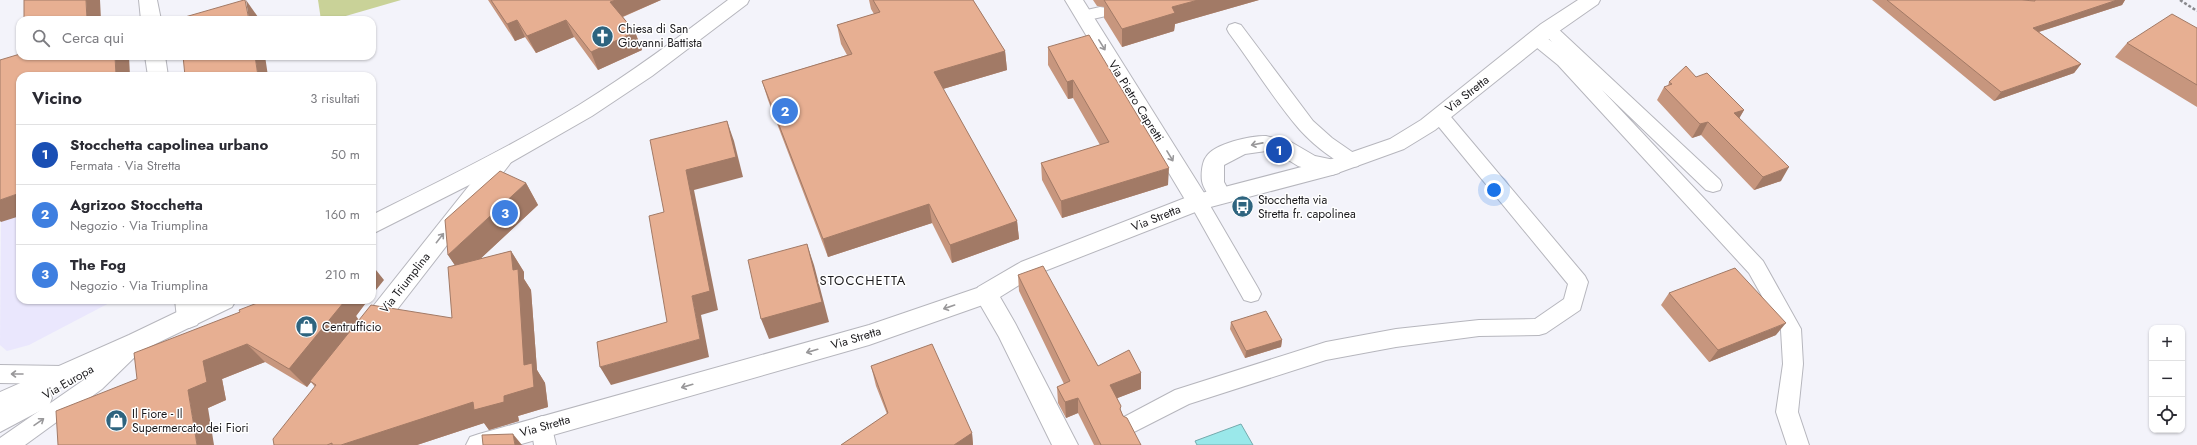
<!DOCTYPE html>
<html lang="it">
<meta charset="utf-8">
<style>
body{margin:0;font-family:Jost,sans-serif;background:#f2f2f3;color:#2b2b33}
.controls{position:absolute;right:12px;bottom:12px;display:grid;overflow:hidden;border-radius:8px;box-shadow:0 1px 3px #0004}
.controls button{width:36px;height:36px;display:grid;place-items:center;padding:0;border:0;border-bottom:1px solid #e1e1e2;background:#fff;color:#2b2b33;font:20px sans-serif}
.you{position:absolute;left:1494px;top:190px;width:14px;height:14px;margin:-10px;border:3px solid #fff;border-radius:50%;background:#1a73e8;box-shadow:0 0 0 6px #1a73e833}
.badge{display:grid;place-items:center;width:26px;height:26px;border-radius:50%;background:#1a73e8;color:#fff;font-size:13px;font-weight:700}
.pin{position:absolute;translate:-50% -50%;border:2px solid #fff;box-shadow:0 1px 4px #0006}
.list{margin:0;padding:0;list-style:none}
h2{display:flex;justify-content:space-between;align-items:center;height:52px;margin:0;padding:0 16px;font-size:17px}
h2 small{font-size:13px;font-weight:400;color:#7c7c81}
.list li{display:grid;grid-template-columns:26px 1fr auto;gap:12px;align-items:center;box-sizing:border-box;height:60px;padding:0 16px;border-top:1px solid #e1e1e2}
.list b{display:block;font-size:15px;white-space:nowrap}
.list p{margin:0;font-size:13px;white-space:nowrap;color:#7c7c81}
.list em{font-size:13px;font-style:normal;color:#7c7c81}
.icon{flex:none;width:22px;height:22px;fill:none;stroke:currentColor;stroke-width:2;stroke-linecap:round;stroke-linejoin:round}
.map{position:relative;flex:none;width:2197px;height:445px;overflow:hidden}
.search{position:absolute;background:#fff;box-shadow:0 1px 3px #0004;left:16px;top:16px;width:360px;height:44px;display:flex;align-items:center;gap:10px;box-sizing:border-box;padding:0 14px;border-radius:12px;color:#7c7c81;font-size:15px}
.panel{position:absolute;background:#fff;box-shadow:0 1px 3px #0004;left:16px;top:72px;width:360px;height:232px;border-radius:12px}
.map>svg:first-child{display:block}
.commercial{fill:#eae7fd}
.green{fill:#c9d298}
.water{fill:#9ae8ea;stroke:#74aaad}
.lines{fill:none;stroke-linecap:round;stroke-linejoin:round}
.lane-casing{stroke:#b6b6bd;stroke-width:2}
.street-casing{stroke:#b6b6bd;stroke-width:2}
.secondary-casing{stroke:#b6b6bd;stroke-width:2}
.primary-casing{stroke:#b6b6bd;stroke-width:2}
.path{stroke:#89888d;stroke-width:2.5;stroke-dasharray:3 2;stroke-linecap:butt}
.lane{fill:#fff;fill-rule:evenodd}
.street{fill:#fff;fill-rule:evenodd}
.secondary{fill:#fff;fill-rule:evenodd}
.primary{fill:#fff;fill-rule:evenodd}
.wall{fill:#c7967e}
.shaded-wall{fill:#a27a66}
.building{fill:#e7af92;stroke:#a27a66}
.oneway{stroke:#99989a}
.labels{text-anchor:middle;stroke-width:3;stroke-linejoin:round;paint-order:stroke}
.poi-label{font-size:12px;fill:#1c1b1e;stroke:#fff;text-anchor:start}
.street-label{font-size:12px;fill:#1c1b1e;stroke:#fff}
.neighbourhood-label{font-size:13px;letter-spacing:1px;fill:#1c1b1e;stroke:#fff}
</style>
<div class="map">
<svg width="2197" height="445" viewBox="0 0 2197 445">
<rect width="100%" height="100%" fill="#f3f3fa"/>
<path class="commercial" d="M20,77v223h95l-86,45 -22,6 -7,-6 1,-123z"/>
<path class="green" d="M318,0h83l-69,20h-11z"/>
<path class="water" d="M1241,424l12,21h-56l-2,-4z"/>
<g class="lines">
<defs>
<path id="lane" d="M1100,7l6,1 2,4 -2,4 -22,5 -6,-1 -2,-4 2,-4z
M1235,23l6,2 72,96 19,17 26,18 3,5 -3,5c-15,5 -47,-24 -58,-36 -26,-30 -47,-65 -71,-97l-2,-4 2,-4z
M1548,23l6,2 166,155 2,5 -2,5 -7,2 -7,-2 -104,-100 161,171 38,68 2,35 -5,48 11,33h-22l-11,-33 7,-48 -2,-34 -32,-57 -191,-208 -27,-22 -2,-4 2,-4c9,-3 14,1 21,7l-12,-13 2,-4z
M1440,110l6,1 139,165 3,6 -8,28 -34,23 -7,2 -60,1 -83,11 -70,13 -137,44 -57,29 -8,-2 -3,-7 3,-7 51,-27 151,-48 70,-13 83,-9 56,-1 29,-20 4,-15 -134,-163 -3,-5 3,-5z
M1198,195l7,2 53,91 3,6 -3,6 -7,2 -7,-2 -55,-98 2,-5z
M135,335l7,3 3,6 -3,6 -40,39 -77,56h-25v-7l88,-61 40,-39z
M0,365l62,1 7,3 3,6 -3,6 -7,3 -62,-1z
M542,416l8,3 6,26h-22l-3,-19 3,-7z"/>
<path id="street" d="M139,0h18l4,20h-20z
M1065,0h18l123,196 3,6 -3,6 -8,2 -8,-2z
M145,56h20l3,20h-20z
M1266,136l25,6 24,14 24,5 4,6 -4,6 -7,2 -21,-5 -13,-4 -21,-13 -11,-2 -21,3 -21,11v17l7,13 -3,6 -8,2 -8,-2c-3,-6 -9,-13 -10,-20 -1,-6 0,-19 4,-24 9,-14 44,-21 60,-21z
M502,151l7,2 4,6 -4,6 -134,173 -8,3 -8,-3 -4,-7 4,-7 136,-171z
M986,285l8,2 4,7 -4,7 -125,44 -351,100h-52l4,-8 9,-3 390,-109z
M175,300h24l2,18 -4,7 -8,3 -8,-3 -4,-7z"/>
<path id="secondary" d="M1578,0h22l-2,4 -43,30 -120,96 -31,19 -72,26 -129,34 -166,65 -37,23 15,26 63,122h-26l-53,-108 -25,-43 4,-7 43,-25 169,-66 142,-37 58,-20 31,-19 120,-96z"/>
<path id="primary" d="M728,0h21l-2,4 -95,72 -60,40 -105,60 -115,58v-19c70,-35 140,-69 207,-110 52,-32 100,-68 149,-105z
M202,300h34l-4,7 -87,42 -95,43 2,6 -3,8 -49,26v-40l129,-57z"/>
</defs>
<use href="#lane" class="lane-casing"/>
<use href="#street" class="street-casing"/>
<use href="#secondary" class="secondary-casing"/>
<use href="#primary" class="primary-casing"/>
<path class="path" d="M2180,0l17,11"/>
<use href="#lane" class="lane"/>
<use href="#street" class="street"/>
<use href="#secondary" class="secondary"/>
<use href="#primary" class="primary"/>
</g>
<path class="wall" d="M488,0h173l-38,17 12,15 7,18 -44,20 -24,-33 -38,16 -11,-16 -10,4z
M869,0h104l32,51 2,19 -64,19 74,132 2,18 -67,24 -20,-40 -104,34 -60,-157 -6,-19 85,-26 -6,-11 -4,-19 37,-11 -3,-5z
M1093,0h166l-84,24 -1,7 -52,16 -18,-29v-11l-7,-1z
M1872,0h150l8,1v-1h95l-3,5 -83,27 42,32 -7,9 -80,28z
M2197,28v79l-82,-50 12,-14z
M1048,47l120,138 -106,33 -20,-38 -1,-17 59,-18 -27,-47 -5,1 -20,-34z
M1696,77l48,33 -5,8 42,63 -27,9 -53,-55 -9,3 -35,-38 7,-13 4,-1 1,-4z
M526,183l12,22 -58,54 31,-8 13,21v7l7,11 6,80 8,13 3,24 -30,9 1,5 -30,9 -5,-7 -67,22h-143l41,-58 -4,-5 -4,5 -42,-25 -43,17 4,21 -18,8 -71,-29 103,-67 25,-12h103l-12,16 3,4 93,-2 3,-53 -7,-10z
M1018,275l80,91 43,7v16l-24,9 4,13 2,5 18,29h-47l-16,-32 -12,5 -8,-15 -1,-16 7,-3 -45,-93z
M1669,293l107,42 -67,27 -48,-57z
M1231,322l51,18 -1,7 -36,11 -15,-29z
M871,366l101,67 1,12h-132l46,-31 -11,-28z"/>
<path class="shaded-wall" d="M86,0h14l1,20h-14z
M246,0l12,17v3h-9z
M616,0h45l-44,19 -7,-17z
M1198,0h61l-84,24 -1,7 -52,16v-18l50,-22z
M2117,0h8l-3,5 -96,31 7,-8z
M517,20l8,17 -10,4 -8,-17z
M566,20l8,17 -38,16 -9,-17z
M635,32l7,18 -44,20 -7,-18z
M1005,51l2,19 -71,21 -2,-19z
M115,56h14l1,20h-14z
M255,56h10l3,20h-10z
M2081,64l-7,9 -80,28 7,-9z
M1073,80v18l-5,1 -1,-17z
M1744,110l-8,14 -2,-11z
M727,121l7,20 9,36 -49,13 24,120 -17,5 8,42 -98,28 -11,-18 100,-28 -8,-43 -6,-126z
M1708,122l-7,13 -9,3 8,-14z
M1789,167l-8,14 -27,9 9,-13z
M1169,168l-1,17 -106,33 -1,-17z
M526,183l12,22 -76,71 -14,-21z
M20,193v23l-19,6 -1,-1v-21z
M929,204l3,19 -104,34 -5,-18z
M1017,221l2,18 -67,24 -2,-18z
M807,244l7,21 15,57 -60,17 -8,-20z
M511,251l13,21v7l7,11 6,80 8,13 3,24 -30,9 1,5 -30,9 -5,-7 -67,22h-76l132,-43 31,-6 20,-31 -11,-95z
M372,265l12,15 -12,15z
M338,300h30l-12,16 3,5 -52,66 -18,-18z
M1786,323l-10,12 -67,27 9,-12z
M1282,340l-1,7 -36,11 1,-7z
M247,344l18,18 -43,17 4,21 -18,8 6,37h-17l-9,-55 15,-29z
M1141,373v16l-31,12v-16z
M1078,398v15l-12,5 -1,-16z
M972,433l1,12h-19z
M513,434l9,11h-7z"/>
<path class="building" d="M24,0h62l1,20h-63z
M244,0h1l4,20h-71v-1z
M491,0h125l-6,2 25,30 -44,20 -25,-32 -39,16 -10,-16 -10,4z
M873,0h100l32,51 -71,21 83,149 -67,24 -21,-41 -106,35 -61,-158 90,-27 -15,-29 43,-13z
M1104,0h94l-26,7 3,6 -53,16z
M1887,0h135l13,1v-1h82l-84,28 48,36 -80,28z
M2172,14l25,14v57l-70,-42z
M1089,35l80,133 -108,33 -20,-38 68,-21 -36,-62 -6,2 -19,-35z
M20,54v2h95l1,20h-96v117l-20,7v-140z
M183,56h72l3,20h-73z
M1686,66l10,11 11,-4 37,37 -10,3 55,54 -26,10 -55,-55 -8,2 -36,-37 8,-3 -3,-2z
M727,121l9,36 -50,13 24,121 -18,5 8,43 -100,28 -3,-25 70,-20 -18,-106 15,-4 -14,-72z
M500,171l26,12 -78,72 -3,-35z
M807,244l15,58 -61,17 -13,-59z
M511,251l2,19 5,-1 6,96 8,-2 2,24 -30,9v6l-30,8 -1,-8 -132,43h-9v-2l-5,2h-53l-1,-6 43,-54 -6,-4 61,-76 81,13 -4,-51z
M1043,266l55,100 31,-16 12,23 -31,12 11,21 -1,3 3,7 4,2 14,27h-40l-23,-47 -13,4 -8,-15 13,-6 -52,-106z
M1735,268l51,55 -68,27 -49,-57z
M265,300h73l-1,1 7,1 -55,67 -42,-25 -44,17 4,21 -19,8 9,55h-139l-2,-34 81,-32 -3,-26 106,-41 -1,-2z
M1266,311l16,29 -36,11 -15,-29z
M932,344l40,89 -18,12h-113l47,-32 -17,-47z
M513,434l2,11h-32l-1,-10z"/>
<defs><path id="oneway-shaft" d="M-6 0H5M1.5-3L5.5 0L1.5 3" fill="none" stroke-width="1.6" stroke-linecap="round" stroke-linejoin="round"/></defs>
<g class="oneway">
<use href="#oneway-shaft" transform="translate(1102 45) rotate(58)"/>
<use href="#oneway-shaft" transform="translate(1257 144) rotate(169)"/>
<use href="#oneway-shaft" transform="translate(1170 156) rotate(59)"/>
<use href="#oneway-shaft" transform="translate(440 238) rotate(-52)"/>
<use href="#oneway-shaft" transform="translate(949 307) rotate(161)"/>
<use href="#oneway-shaft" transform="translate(812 351) rotate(164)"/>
<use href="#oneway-shaft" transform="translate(17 374) rotate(-180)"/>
<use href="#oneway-shaft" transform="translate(687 386) rotate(164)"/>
<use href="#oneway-shaft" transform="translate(39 422) rotate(-35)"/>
</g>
<defs>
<symbol id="church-disc" viewBox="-11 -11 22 22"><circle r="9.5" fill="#2e647f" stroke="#fff"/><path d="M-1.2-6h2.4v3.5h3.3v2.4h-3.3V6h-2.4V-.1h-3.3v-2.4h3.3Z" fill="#fff"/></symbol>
<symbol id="bus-disc" viewBox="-11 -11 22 22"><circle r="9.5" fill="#2e647f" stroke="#fff"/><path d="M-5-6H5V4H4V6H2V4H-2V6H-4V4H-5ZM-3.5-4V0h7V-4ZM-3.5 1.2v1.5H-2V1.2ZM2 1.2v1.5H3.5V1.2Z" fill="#fff"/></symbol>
<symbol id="shop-disc" viewBox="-11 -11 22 22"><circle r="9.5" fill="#2e647f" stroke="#fff"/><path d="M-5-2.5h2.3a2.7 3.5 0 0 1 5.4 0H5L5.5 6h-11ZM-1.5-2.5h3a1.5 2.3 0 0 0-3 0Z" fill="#fff"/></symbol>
</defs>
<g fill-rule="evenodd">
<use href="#church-disc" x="590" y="24" width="25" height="25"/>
<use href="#bus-disc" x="1230" y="194" width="25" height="25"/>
<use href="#shop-disc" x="294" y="314" width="25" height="25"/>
<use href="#shop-disc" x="104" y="408" width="25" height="25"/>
</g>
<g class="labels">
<g class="poi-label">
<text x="618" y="33">Chiesa di San<tspan x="618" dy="14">Giovanni Battista</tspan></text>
<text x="1258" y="204">Stocchetta via<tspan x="1258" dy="14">Stretta fr. capolinea</tspan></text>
<text x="322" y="331">Centrufficio</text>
<text x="132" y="418">Il Fiore - Il<tspan x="132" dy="14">Supermercato dei Fiori</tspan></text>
</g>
<g class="street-label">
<text transform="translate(1467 94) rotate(-38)" y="4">Via Stretta</text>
<text transform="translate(1136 101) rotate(58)" y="4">Via Pietro Capretti</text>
<text transform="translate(1156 218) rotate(-22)" y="4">Via Stretta</text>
<text transform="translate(405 283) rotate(-52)" y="4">Via Triumplina</text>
<text transform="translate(856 338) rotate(-17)" y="4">Via Stretta</text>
<text transform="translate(68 382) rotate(-30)" y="4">Via Europa</text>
<text transform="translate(545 426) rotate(-16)" y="4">Via Stretta</text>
</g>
<g class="neighbourhood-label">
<text x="863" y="285">STOCCHETTA</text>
</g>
</g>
</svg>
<div class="controls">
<button>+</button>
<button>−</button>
<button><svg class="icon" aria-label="locate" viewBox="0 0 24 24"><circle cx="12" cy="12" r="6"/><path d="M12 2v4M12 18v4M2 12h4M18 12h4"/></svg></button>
</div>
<div class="you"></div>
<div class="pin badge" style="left:1279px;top:150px;background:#1a4fb4">1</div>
<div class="pin badge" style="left:785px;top:111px;background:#3f7fe0">2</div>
<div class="pin badge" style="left:505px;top:213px;background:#3f7fe0">3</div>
<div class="search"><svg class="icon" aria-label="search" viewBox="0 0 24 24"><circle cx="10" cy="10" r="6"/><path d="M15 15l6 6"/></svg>Cerca qui</div>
<section class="panel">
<h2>Vicino<small>3 risultati</small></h2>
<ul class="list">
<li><span class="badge" style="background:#1a4fb4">1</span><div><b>Stocchetta capolinea urbano</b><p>Fermata · Via Stretta</p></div><em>50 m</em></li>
<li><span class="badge" style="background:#3f7fe0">2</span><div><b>Agrizoo Stocchetta</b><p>Negozio · Via Triumplina</p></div><em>160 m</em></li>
<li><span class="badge" style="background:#3f7fe0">3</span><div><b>The Fog</b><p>Negozio · Via Triumplina</p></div><em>210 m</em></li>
</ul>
</section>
</div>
